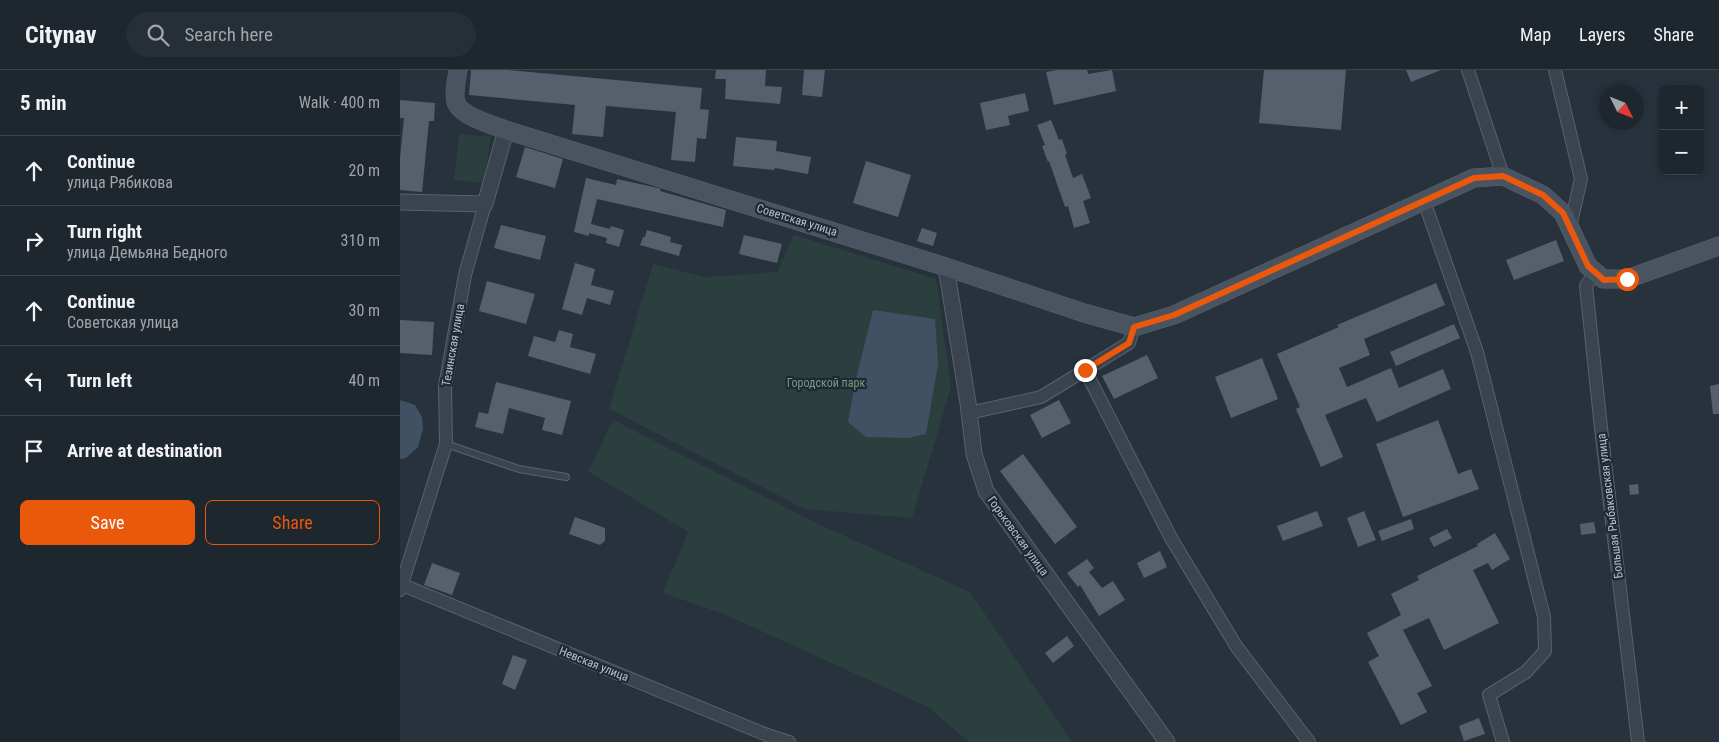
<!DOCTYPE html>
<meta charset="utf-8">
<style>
body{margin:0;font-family:"Roboto Condensed",sans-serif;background:#262e36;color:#f1f3f6}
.controls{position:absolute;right:15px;top:15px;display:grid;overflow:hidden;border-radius:8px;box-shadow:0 2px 8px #0003}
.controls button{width:45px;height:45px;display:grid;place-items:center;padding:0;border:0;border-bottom:1px solid #3c434a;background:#1e262e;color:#f1f3f6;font:25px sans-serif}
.compass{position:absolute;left:1199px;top:15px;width:45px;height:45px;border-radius:50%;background:#1e262e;box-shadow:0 2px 8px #0003;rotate:133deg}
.stop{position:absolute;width:15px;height:15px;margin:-11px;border:4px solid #ea580c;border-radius:50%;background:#fff}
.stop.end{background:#ea580c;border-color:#fff;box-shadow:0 1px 5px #0008}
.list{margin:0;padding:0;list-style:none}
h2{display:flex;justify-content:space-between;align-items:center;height:65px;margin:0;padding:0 20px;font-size:21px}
h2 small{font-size:16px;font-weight:400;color:#a1a5aa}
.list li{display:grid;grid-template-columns:32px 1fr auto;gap:15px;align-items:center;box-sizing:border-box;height:70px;padding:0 20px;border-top:1px solid #3c434a}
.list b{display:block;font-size:19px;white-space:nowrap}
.list p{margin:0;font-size:16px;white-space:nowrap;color:#a1a5aa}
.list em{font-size:16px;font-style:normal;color:#a1a5aa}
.actions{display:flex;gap:10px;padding:15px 20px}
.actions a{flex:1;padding:11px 0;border:1px solid #ea580c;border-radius:8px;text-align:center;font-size:18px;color:#ea580c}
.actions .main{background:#ea580c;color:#fff}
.icon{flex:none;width:28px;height:28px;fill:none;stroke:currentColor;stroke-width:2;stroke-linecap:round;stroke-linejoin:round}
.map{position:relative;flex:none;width:1319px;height:672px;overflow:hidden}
header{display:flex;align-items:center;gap:30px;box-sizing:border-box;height:70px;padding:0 25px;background:#1e262e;border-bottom:1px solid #3c434a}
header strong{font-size:24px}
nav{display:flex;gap:28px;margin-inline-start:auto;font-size:18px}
.search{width:350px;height:45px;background:#262e36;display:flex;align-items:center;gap:12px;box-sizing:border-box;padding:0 18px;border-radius:28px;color:#a1a5aa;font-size:19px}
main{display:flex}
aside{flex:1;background:#1e262e}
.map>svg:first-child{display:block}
.green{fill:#2b3f3f}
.water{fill:#405164}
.building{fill:#56606d}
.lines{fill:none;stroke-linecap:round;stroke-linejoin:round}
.service-casing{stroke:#59626b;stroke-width:8}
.minor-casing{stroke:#59626b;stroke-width:14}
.tertiary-casing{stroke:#59626b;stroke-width:17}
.secondary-casing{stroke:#59626b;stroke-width:19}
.service{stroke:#3b444e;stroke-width:6}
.minor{stroke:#3b444e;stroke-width:12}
.tertiary{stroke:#3b444e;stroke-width:15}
.secondary{stroke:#4a5360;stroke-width:18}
.route{stroke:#ea580c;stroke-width:6}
.labels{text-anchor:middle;stroke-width:4.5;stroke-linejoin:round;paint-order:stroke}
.street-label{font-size:12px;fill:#b8bfc8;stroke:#202933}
.park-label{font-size:12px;fill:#789c7f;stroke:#202933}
</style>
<header>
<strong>Citynav</strong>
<div class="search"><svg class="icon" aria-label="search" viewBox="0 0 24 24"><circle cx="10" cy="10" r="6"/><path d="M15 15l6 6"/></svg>Search here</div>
<nav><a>Map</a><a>Layers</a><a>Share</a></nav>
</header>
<main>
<aside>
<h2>5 min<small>Walk · 400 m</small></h2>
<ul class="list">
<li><svg class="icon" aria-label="ahead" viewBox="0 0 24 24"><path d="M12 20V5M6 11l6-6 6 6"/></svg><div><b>Continue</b><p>улица Рябикова</p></div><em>20 m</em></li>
<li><svg class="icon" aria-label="right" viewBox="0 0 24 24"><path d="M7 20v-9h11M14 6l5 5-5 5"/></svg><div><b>Turn right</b><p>улица Демьяна Бедного</p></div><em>310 m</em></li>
<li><svg class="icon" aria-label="ahead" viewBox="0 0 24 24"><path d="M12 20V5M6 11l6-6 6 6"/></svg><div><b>Continue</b><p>Советская улица</p></div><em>30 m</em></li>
<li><svg class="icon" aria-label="left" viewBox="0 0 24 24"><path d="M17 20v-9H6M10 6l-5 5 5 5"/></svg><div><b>Turn left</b></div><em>40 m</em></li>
<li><svg class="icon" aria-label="arrive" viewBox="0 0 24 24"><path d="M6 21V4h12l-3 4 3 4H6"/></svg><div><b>Arrive at destination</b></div></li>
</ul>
<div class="actions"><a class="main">Save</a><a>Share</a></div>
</aside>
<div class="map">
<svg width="1319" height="672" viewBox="0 0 1319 672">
<rect width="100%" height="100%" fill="#28323d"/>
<path class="green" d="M59,64l32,3 -7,46 -30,-3z
M394,165l142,44 15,108 -39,131 -107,-9 -196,-100 44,-145 52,13 72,-5z
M213,350l205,104 152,68 102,150h-103l-41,-35 -204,-93 -61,-21 25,-61 -100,-61z"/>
<path class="water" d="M473,240l62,9 3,45 -12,70 -18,4 -42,-1 -18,-15 8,-43z
M0,330l15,5 7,12 1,12 -5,18 -12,11 -6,1z"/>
<path class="building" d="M71,0h36l195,18 -2,21 9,1 -3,29 -9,-1 -2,24 -24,-2 5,-48 -70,-6 -3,31 -31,-3 3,-29 -106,-10z
M316,0h50l-1,16 17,1 -2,17 -55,-5 1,-20h-11z
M404,0h21l-3,27 -20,-2z
M657,0h30l1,4 24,-4 4,21 -62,14 -8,-33z
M864,0h82l-5,60 -82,-7z
M1006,0h35l-30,12z
M625,23l4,18 -21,5 2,9 -24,5 -6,-27z
M0,30l35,3 -1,18h-5l-7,71 -22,-2v-32l4,-40h-4z
M651,50l8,20 3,-1 5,15 -2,1 8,23 9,-4 9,24 -8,3 7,22 -16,5 -6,-22 -3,1 -16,-46 -1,1 -6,-16 3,-1 -8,-20z
M336,67l41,4 -1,10 35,6 -3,17 -33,-6 -1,2 -41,-4z
M125,77l38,12 -8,29 -39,-11z
M466,91l45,14 -13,42 -45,-14z
M186,108l30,7 1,-6 41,9 3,1 -1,2 66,19 -3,17 -126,-28 -6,25 19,5 1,-3 13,4 -5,17 -13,-4 1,-5 -18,-5v3l-15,-4z
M101,155l45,11 -6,24 -46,-12z
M522,158l15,5 -4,13 -16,-5z
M247,160l24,7 -1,5 12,3 -3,11 -39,-11 3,-8h2z
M344,165l38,9 -5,19 -38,-9z
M1156,170l8,21 -50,19 -8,-20z
M175,193l20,6 -4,16 23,6 -4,14 -23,-7 -5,17 -20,-6z
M87,211l48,13 -9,30 -47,-13z
M1036,213l9,22 -81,34 6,16 -31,13 8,19 44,-19 8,20 44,-19 8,20 -74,33 -11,-24 -41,17 18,42 -22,10 -25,-58 4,-2 -23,-53 62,-27 -2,-2z
M0,250l34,2 -2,33 -32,-2z
M1054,254l6,14 -64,28 -6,-14z
M159,260l14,4 -3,13 26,7 -6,20 -62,-18 6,-20 21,6z
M747,285l11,23 -44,21 -12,-23z
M862,288l16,41 -47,19 -16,-41z
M96,312l75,19 -9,34 -20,-5 3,-12 -36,-10 -6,26 -28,-7 4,-15 9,2z
M1319,314v30h-6l-3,-28z
M659,330l12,23 -29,15 -12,-23z
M1038,350l20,54 13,-5 8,20 -76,28 -27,-73z
M623,384l54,73 -22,17 -55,-73z
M1238,414l1,10 -9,1 -1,-10z
M917,441l6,15 -40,15 -6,-15z
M964,441l12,29 -18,7 -11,-29z
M175,447l30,11v13l-5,4 -31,-11z
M1011,449l3,10 -32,12 -4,-10z
M1194,452l2,11 -15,2 -1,-11z
M1047,459l5,9 -18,9 -5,-9z
M1095,463l15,26 -18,11 -4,-7 -15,7 26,53 -55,27 -15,-32 -26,12 29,56 -15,7 10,19 -26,13 -33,-63 11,-6 -12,-23 34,-18 -10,-21 28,-14 -2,-4 61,-30 -1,-2z
M760,481l7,16 -23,11 -7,-15z
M687,489l7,9 -5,4 13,16 11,-7 12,19 -26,16 -19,-31 -2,2 -11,-14z
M32,493l28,10 -8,22 -28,-10z
M667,566l7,10 -21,17 -8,-10z
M113,585l14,5 -12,30 -13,-6z
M1079,648l6,16 -21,7 -5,-15z"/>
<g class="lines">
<defs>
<path id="service" d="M46,374l73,25 47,8"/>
<path id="minor" d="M1068,0l35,106
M1155,0l26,109 -11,48
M1024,131l53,151 67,265 1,34 -19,21 -37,23 14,47
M1195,202l-9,14 15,142 37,314
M685,300l86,168 65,108 73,96
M569,343l72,-16 88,-54 5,-16
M0,514l367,151 22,7
M0,520l46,-146 -1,-58 20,-111 20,-71"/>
<path id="tertiary" d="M0,132l85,2 21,-74
M546,197l22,136 6,51 12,37 181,251"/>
<path id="secondary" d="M58,0c-1,9 -5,23 -2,32 4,14 37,23 50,28l440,137 138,46 50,14 40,-12 300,-137 29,-2 40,19 20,18 25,53 15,13h24l92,-33"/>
</defs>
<use href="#service" class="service-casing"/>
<use href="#minor" class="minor-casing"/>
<use href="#tertiary" class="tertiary-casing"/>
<use href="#secondary" class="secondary-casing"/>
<use href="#service" class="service"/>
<use href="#minor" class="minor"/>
<use href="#tertiary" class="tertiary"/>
<use href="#secondary" class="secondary"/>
</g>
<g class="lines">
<path class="route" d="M685,300l44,-27 5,-16 40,-12 300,-137 29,-2 40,19 20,18 25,53 16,14 23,-1"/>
</g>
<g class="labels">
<g class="street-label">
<text transform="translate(397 150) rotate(17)" y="4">Советская улица</text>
<text transform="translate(53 275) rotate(-80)" y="4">Тезинская улица</text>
<text transform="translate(1210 436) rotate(-97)" y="4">Большая Рыбаковская улица</text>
<text transform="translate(618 466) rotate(54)" y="4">Горьковская улица</text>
<text transform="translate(194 594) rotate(22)" y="4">Невская улица</text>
</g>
<g class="park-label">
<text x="426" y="317">Городской парк</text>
</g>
</g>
</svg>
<div class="controls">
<button>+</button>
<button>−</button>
</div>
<svg class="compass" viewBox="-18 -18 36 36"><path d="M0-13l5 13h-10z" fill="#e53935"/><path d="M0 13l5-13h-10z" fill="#a1a5aa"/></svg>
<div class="stop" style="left:1227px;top:209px"></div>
<div class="stop end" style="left:685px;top:300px"></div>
</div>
</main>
